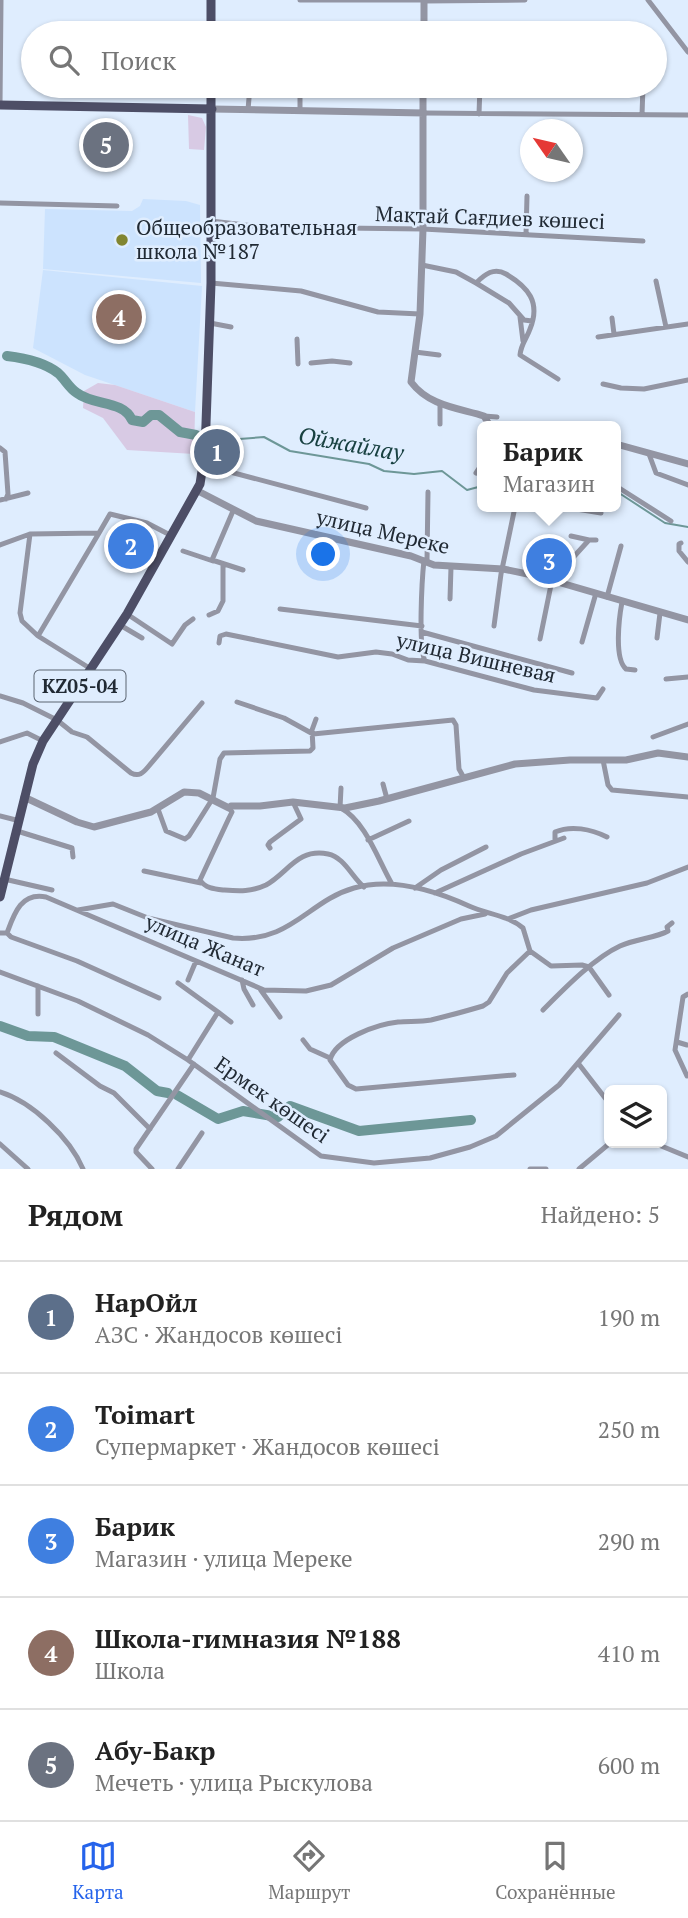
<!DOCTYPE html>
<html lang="ru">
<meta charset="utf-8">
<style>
body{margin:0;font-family:"PT Serif",serif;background:#f6f6f6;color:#222}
.controls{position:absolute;right:21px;bottom:21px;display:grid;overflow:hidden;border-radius:10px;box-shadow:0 2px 5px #0004}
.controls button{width:63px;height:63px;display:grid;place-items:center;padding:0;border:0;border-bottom:2px solid #e0e0e0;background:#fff;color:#222;font:35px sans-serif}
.compass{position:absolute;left:520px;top:119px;width:63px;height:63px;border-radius:50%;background:#fff;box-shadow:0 2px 5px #0004;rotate:304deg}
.you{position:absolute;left:324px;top:555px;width:24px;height:24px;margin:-18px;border:5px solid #fff;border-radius:50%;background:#1a73e8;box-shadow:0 0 0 10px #1a73e833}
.badge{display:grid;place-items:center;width:46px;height:46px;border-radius:50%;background:#2563eb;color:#fff;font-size:23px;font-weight:700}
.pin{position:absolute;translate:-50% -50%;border:4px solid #fff;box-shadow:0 2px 7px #0006}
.popup{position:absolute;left:477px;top:421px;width:144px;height:91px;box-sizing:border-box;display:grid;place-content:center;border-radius:10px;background:#fff;filter:drop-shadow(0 2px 5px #0005);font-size:23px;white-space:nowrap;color:#767676}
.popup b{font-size:26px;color:#222}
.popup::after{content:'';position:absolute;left:50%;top:100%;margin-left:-14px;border:14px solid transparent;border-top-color:#fff}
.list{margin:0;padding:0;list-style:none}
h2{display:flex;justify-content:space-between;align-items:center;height:91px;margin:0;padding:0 28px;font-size:30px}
h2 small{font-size:23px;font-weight:400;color:#767676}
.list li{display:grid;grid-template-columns:46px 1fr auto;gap:21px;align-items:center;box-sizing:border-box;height:112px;padding:0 28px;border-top:2px solid #e0e0e0}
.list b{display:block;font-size:26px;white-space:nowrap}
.list p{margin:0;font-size:23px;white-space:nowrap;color:#767676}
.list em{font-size:23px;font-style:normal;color:#767676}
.icon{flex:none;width:38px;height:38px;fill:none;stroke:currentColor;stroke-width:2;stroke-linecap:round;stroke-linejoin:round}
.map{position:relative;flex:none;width:688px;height:1169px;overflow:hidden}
.search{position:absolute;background:#fff;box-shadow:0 2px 5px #0004;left:21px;right:21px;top:21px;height:77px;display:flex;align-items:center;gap:18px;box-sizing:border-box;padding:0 24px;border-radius:38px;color:#767676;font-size:26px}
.sheet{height:651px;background:#fff}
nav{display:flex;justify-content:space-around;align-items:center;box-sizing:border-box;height:98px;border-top:2px solid #e0e0e0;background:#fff;font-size:19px;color:#767676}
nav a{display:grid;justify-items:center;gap:4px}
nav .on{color:#2563eb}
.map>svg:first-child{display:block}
.built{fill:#cce3fe}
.green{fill:#d8cae4}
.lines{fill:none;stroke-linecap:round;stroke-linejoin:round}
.stream{stroke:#6d9797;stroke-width:2}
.river{stroke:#6d9797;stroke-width:10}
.minor{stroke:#9395a3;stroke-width:5}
.tertiary{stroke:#9395a3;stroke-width:7}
.primary{stroke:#4d4e66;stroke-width:9}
.poi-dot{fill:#818530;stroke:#dfedfe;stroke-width:2.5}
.labels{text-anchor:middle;stroke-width:5;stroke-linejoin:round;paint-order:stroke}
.shield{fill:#dfedfe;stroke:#5a6471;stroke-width:2}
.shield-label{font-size:19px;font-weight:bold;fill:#212a34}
.street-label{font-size:21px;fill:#212a34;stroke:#dfedfe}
.poi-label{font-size:21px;fill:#212a34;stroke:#dfedfe;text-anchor:start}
.water-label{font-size:23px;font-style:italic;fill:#184141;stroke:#dfedfe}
</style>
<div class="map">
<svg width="688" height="1169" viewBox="0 0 688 1169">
<rect width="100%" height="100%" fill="#dfedfe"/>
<path class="built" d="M143,199l43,2 14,4 1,78 -158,-14 2,-60 87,2 8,-5z
M43,270l159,16 -7,126 -110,-37 -52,-27z"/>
<path class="green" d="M188,115l14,3 4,9 -2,23 -15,-1z
M98,383l17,2 80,27 -1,42 -67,-4 -24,-32 -20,-10 1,-17z"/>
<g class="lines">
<path class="stream" d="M210,437l16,3 38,-3 26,14 79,13 15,7 30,3 28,-3 25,19 15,-4
M616,491l49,32 23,4"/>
<path class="river" d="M7,356c17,2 37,6 51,17 7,6 11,15 19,20 17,13 46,7 55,27l11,2 8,-7h8l21,17 16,3
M0,1026l28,10 26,1 71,29 32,25 11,2
M177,1095l41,24 25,-8 35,6 12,-11 69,25 112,-11"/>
<path class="minor" d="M300,0h124
M648,0l40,52
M424,1l101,-1
M655,67h5
M0,105l1,-105
M248,110l2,-24
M300,111v-25
M424,113l264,2
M479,114l1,-28
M642,115l1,-29
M0,203l117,3
M211,221l51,6 161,2 220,12
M526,234l1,-38
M422,265l34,7 20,11c9,-9 18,-16 30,-9 22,13 35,28 24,55 -3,9 -9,15 -10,26l38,24
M656,281l10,46
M211,283l90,8 77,21 42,2
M476,283l33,20 15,17 8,1
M520,317l3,24
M612,318l2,16
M210,323l21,4
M598,337l90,-13
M297,339l1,25
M415,352l24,3
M311,363l21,-2 18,2
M603,384l18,4 23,1 44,-9
M484,416l13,1
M440,424v-20
M0,448l5,4 3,42 -2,5
M649,454l7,19 32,12
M204,465l162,43
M476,473l6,-9
M616,486l55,35
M0,500l28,-7
M564,507l37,6
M233,511l-21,49 31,10
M30,534l-10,79 2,8 16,15
M571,536l18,4
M681,543l-2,1v7l9,11
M0,545l30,-11 69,-1 11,-19 37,9 25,13
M183,551l30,10
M424,560c-2,19 -6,86 1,101
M427,561l1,-69
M559,581l10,-19 20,-22h7
M607,597l14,-51
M450,599l1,-32
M622,602c-3,16 -8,57 4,67l9,1
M280,609l142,17
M127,614l45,30 13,-19 8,-6
M209,615l9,-4 5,-10v-36
M120,625l22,13
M494,626l7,-52 14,-67
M422,632l150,41
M657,638l3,-25
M540,639l12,-59
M582,642l14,-49
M219,643l1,-7 6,-2 112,23 38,-5 16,2 16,6 17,1 109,29 63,8 6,-9
M91,669l-53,-33 61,-103
M666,679l22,-2
M0,696l23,7 34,17 15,12 15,5 44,36c8,4 12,0 17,-6l54,-64
M237,702l47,16 29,16 140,-14 3,5 3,44 5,9
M653,737l35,-13
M0,742l27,-9 16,8
M603,760l5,25 4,5 76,7
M383,784l4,15
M229,808l3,4 -3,6 -29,62c5,8 14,9 23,10 16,1 28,2 43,-5 22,-12 31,-37 62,-31 16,3 24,23 36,33
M340,808l1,-20
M341,808c25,14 37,52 51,76
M158,809l8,22 19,8 4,-3 24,-38 7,-39 4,-6 86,-2 3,-3 -1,-18 4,-11
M0,816l20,5
M17,831l55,17 1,9
M368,840l41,-19
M555,841v-9c16,-7 36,-3 52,5
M270,848l-2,-3 2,-3 31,-23 -8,-17
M144,871l57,12
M4,879l48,11
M415,888l26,-18 45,-23
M435,893l86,-39 43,-16
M78,910l35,-6 35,14 85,20c58,5 75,-37 121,-50 38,-11 80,2 115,18 17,8 39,9 54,22l7,23 -23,22 -18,29 -6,4c-17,5 -35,10 -52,14 -11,2 -22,1 -33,2 -20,2 -63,17 -68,38l18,25 8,4 158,-14
M508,919l23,-9 116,-27 41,-16
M0,933h7l4,4 66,24 82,37
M7,933c7,-19 14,-41 39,-36l218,93 42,1 25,-6 62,-37 68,-29 24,-5
M530,951l21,15 31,-1 7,2 20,28
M0,972l78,29 70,34 40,25 133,96 53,7 56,-5 40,-11 26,-11 63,-51 60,-70
M188,980l8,-19
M242,980l2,9 9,16
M178,983l40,29 -30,48
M38,986v28
M260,989l20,28
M543,1010c21,-21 51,-52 77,-64 15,-7 36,-8 48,-15l-1,-4 5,-4
M218,1012l13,10
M303,1040l7,9 20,9
M677,1042l10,3
M56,1053l44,33 14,7 36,36
M578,1063l31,40
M687,1076l-12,-26 8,-53 5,-3
M0,1092c32,10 70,46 83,77
M654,1143l34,14
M0,1144l28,25
M152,1169l-16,-17v-3l58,-85
M178,1169l24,-36
M530,1169h16
M579,1169l31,-26"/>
<path class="tertiary" d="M424,33v-33
M423,86v143l-3,85 -9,68c18,24 47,26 73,34l6,10
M212,109l212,4
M616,444l72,20
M198,491l58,30 155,35 23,9 69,4 34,7 151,44
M24,797l53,25 17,5 57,-15 33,-20 15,1 30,15 2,-2h29l33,-4 52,6 34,-7 136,-37 55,-4h56l32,-7 30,4"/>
<path class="primary" d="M211,33v-33
M0,105l212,4
M0,897l33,-133 10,-23 84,-127 73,-130 5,-32 6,-169v-197"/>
</g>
<circle class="poi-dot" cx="122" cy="240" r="7"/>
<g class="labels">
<rect class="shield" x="34.5" y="670.5" width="91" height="31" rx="5"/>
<g class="shield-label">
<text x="80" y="693">KZ05-04</text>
</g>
<g class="street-label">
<text transform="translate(490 218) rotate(2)" y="7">Мақтай Сағдиев көшесі</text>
<text transform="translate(383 532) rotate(13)" y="7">улица Мереке</text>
<text transform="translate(476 658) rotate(13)" y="7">улица Вишневая</text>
<text transform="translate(205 946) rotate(23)" y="7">улица Жанат</text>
<text transform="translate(272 1100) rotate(35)" y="7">Ермек көшесі</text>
</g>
<g class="poi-label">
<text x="136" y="235">Общеобразовательная<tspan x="136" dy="24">школа №187</tspan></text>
</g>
<g class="water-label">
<text transform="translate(351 444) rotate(10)" y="8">Ойжайлау</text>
</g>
</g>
</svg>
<div class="controls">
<button><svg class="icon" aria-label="layers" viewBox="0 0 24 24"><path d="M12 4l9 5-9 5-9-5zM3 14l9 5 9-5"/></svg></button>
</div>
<svg class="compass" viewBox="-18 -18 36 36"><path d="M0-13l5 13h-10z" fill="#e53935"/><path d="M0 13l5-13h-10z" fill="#767676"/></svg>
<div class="you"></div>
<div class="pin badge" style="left:217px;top:452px;background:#5c6f8a">1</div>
<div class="pin badge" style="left:131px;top:546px;background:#3f7fe0">2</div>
<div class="pin badge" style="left:549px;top:561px;background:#3f7fe0">3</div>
<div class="popup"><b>Барик</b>Магазин</div>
<div class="pin badge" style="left:119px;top:317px;background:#8d6e63">4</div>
<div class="pin badge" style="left:106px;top:145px;background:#6b7280">5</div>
<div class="search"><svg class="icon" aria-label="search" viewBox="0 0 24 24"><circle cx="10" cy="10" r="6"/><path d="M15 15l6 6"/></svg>Поиск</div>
</div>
<section class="sheet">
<h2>Рядом<small>Найдено: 5</small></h2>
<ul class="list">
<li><span class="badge" style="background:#5c6f8a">1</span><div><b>НарОйл</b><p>АЗС · Жандосов көшесі</p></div><em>190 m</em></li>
<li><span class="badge" style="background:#3f7fe0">2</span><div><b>Toimart</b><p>Супермаркет · Жандосов көшесі</p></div><em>250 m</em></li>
<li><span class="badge" style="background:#3f7fe0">3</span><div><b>Барик</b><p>Магазин · улица Мереке</p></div><em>290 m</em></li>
<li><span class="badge" style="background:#8d6e63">4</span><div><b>Школа-гимназия №188</b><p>Школа</p></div><em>410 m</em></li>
<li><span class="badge" style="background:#6b7280">5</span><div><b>Абу-Бакр</b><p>Мечеть · улица Рыскулова</p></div><em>600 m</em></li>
</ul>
</section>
<nav>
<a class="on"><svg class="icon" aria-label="map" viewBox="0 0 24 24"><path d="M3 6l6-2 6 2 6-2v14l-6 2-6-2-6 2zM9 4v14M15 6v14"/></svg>Карта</a>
<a><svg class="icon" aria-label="directions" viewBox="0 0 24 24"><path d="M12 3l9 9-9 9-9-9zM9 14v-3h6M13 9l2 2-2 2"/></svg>Маршрут</a>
<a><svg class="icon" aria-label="saved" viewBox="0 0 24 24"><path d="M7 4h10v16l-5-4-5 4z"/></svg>Сохранённые</a>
</nav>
